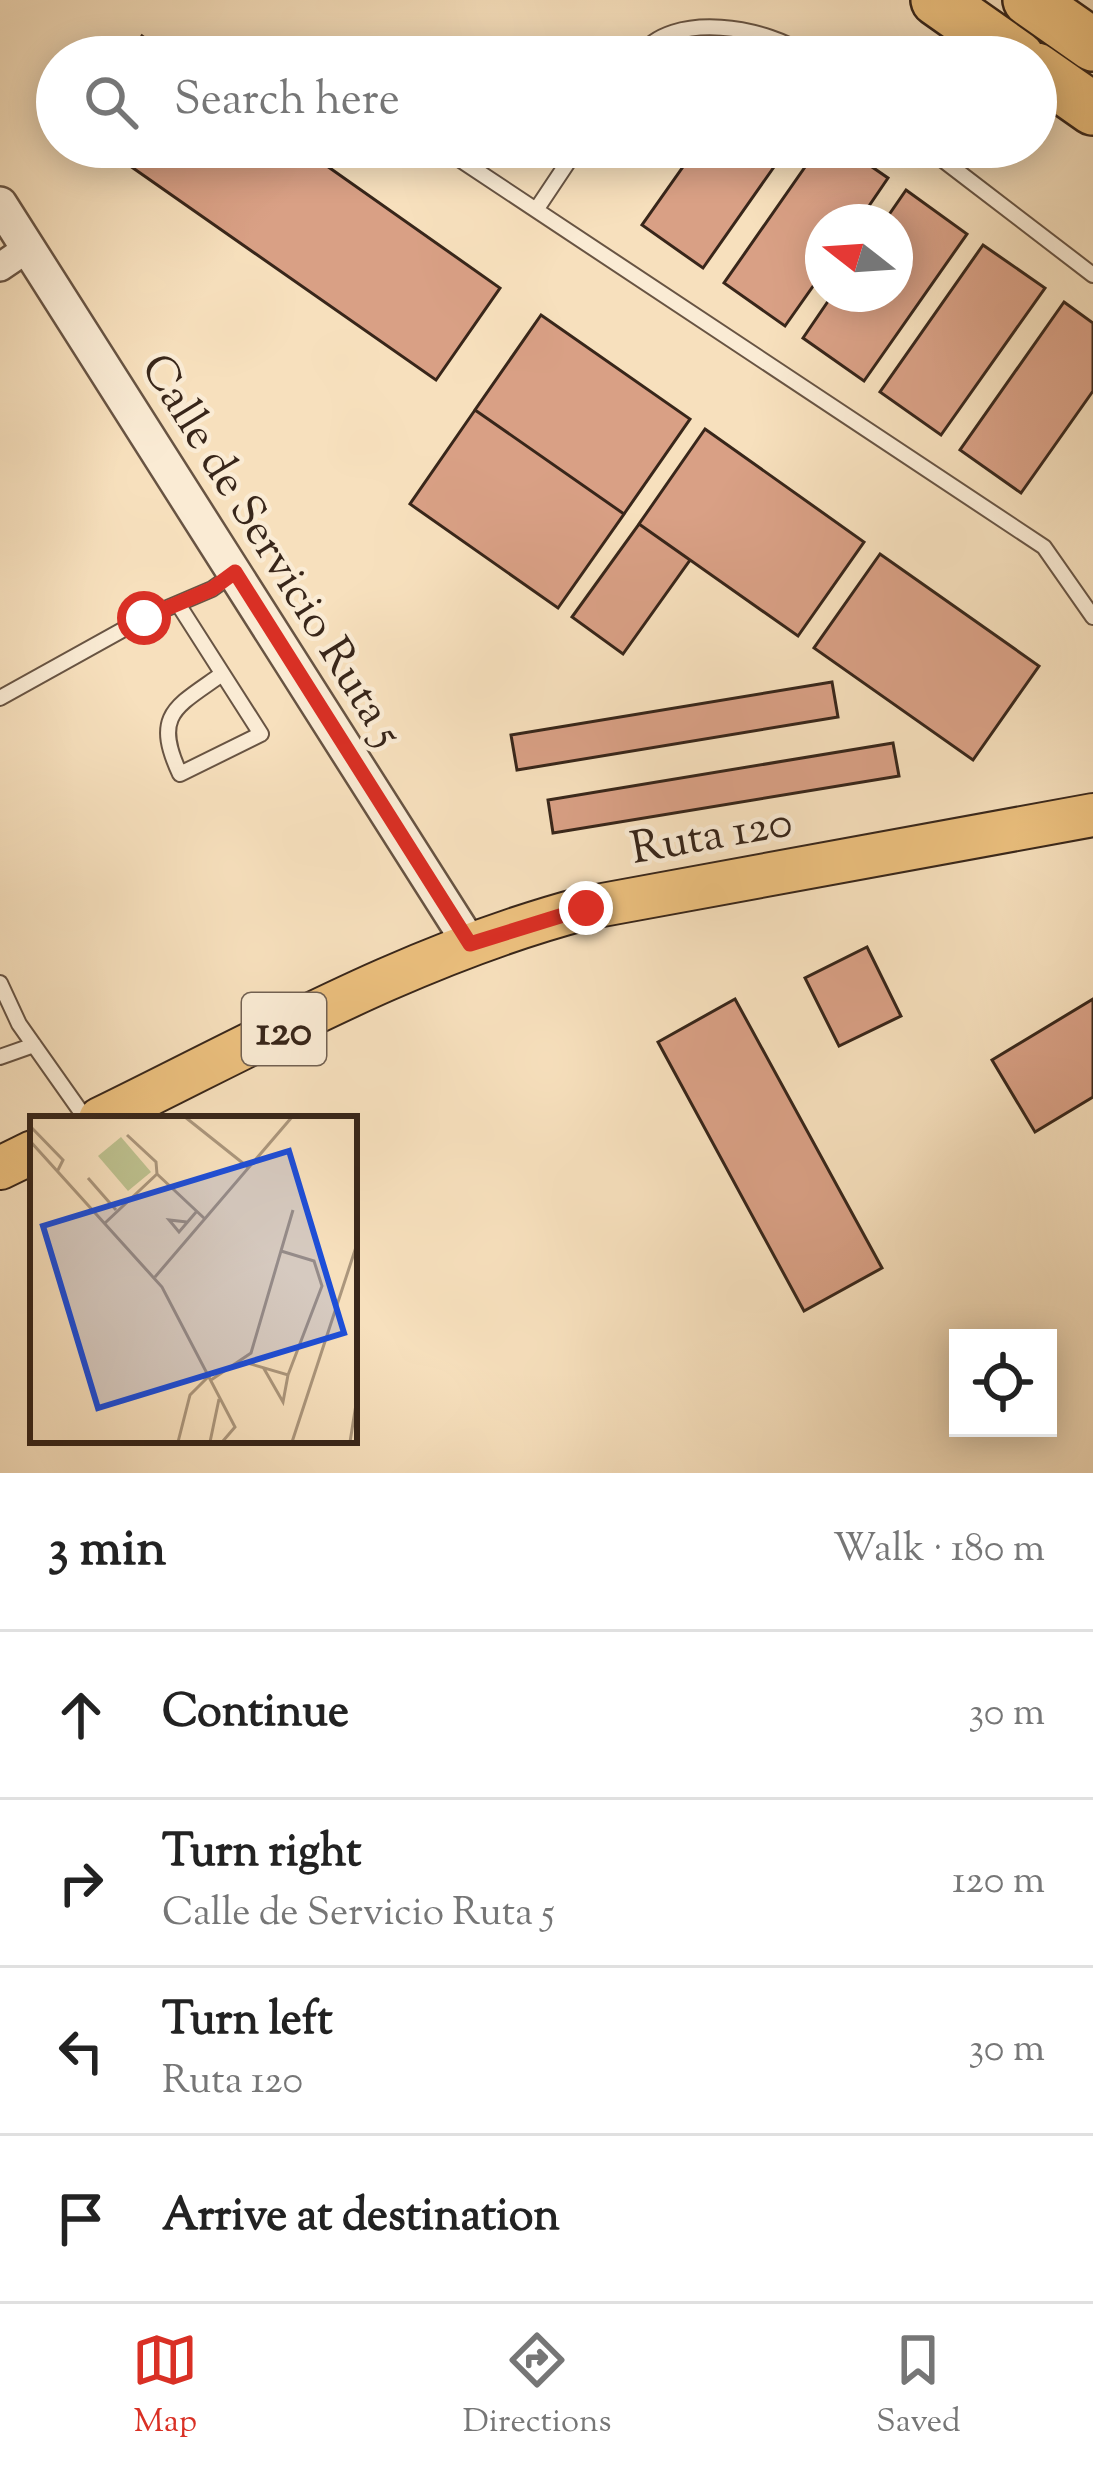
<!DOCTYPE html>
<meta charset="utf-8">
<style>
body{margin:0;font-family:"Sorts Mill Goudy",serif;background:#f2f2f2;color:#222}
.controls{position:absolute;right:36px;bottom:36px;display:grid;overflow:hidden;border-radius:0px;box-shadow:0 6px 30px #0003}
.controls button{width:108px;height:108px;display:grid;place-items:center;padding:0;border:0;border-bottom:3px solid #e0e0e0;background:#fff;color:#222;font:60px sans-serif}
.compass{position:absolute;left:805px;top:204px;width:108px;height:108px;border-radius:50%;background:#fff;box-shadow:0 6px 30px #0003;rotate:287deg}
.stop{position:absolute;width:36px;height:36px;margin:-27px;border:9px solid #d93025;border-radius:50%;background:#fff}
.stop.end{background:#d93025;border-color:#fff;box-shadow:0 3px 12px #0008}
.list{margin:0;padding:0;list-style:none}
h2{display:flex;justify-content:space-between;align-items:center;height:156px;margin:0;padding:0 48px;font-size:51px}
h2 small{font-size:39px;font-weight:400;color:#767676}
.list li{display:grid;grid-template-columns:78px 1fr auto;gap:36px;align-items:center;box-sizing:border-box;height:168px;padding:0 48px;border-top:3px solid #e0e0e0}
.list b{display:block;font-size:45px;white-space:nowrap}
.list p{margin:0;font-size:39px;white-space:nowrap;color:#767676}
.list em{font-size:39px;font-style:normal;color:#767676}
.icon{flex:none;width:66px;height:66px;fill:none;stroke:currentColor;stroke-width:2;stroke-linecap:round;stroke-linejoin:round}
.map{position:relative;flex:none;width:1093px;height:1473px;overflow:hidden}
.search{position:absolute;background:#fff;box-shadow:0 6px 30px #0003;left:36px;right:36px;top:36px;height:132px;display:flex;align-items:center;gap:30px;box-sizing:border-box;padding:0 42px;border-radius:66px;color:#767676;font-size:45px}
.sheet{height:828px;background:#fff}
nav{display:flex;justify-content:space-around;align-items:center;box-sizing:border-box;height:168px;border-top:3px solid #e0e0e0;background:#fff;font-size:33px;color:#767676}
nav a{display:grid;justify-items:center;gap:6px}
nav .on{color:#d93025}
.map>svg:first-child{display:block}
.building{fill:#d9a085;stroke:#38261a;stroke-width:3}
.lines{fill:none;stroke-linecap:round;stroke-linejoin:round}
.service-casing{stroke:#685443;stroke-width:18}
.minor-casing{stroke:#685443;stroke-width:32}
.tertiary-casing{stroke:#685443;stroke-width:38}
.primary-casing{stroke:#38261a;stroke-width:46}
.motorway-casing{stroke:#38261a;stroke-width:56}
.service{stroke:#faebd4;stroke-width:14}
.minor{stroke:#faebd4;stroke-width:27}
.tertiary{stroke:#faebd4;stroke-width:33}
.primary{stroke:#ecc07e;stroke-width:42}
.motorway{stroke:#ecc07e;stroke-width:51}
.route{stroke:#d93025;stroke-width:15}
.labels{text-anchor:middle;stroke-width:9;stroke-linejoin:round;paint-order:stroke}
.shield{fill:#faebd4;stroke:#726152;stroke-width:3}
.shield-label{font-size:42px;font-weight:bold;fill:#38261a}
.street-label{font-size:45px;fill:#38261a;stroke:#faebd4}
.inset-road{fill:none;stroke:#ab967c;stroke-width:3}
.view{fill:#1d4ed8;fill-opacity:0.15;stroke:#1d4ed8;stroke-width:6}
.inset-edge{fill:none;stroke:#38261a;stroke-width:6}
</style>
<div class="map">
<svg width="1093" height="1473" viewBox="0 0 1093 1473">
<rect width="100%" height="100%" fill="#f7e0bd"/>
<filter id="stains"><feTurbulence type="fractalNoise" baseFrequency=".00167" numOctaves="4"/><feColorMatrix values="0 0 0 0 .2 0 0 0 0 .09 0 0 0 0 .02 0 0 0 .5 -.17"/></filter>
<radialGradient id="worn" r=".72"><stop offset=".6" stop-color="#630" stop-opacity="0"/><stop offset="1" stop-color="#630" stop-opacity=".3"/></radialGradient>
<path class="building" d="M142,36l29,21h-43z
M103,147h197l200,141 -64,92z
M697,147h91l-85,121 -61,-43z
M819,147h24l45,31 -30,44h-35v50l-38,54 -61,-43z
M906,190l61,44 -103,147 -61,-43 30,-44h62v-72h-11z
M983,245l62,43 -104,147 -61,-43z
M1064,302l29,21v68l-72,102 -61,-43z
M541,315l149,104 -66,95 -149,-104z
M475,410l149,104 -66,94 -148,-104z
M705,429l159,113 -66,94 -159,-112z
M639,524l51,36 -67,94 -51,-37z
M880,554l159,112 -66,94 -159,-112z
M832,682l6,35 -321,53 -6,-35z
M893,743l6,33 -346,57 -5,-33z
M867,947l34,69 -62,30 -34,-68z
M735,999l147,269 -78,43 -146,-269z
M1093,999v98l-58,35 -43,-72z"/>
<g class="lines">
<defs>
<path id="service" d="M639,57c32,-48 130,-30 170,0
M441,147l603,400 49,70
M926,147l167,128
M536,210l42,-63
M178,604l83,130 -81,40c-28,-60 -4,-67 42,-100
M0,698l144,-80 68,-29 21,-15
M0,983l19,41 67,95
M0,1057l34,-12"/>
<path id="minor" d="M0,267l28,-19"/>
<path id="tertiary" d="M0,204l470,740"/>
<path id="primary" d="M100,1119c158,-77 314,-166 486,-211l507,-93
M0,1168l33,-16"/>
<path id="motorway" d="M937,0l81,57
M1029,0l64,45
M1036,69l57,40"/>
</defs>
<use href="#service" class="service-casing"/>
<use href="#minor" class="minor-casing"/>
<use href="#tertiary" class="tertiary-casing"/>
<use href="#primary" class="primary-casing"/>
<use href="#motorway" class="motorway-casing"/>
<use href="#service" class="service"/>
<use href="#minor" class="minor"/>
<use href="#tertiary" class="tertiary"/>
<use href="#primary" class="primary"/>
<use href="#motorway" class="motorway"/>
</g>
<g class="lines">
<path class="route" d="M144,618l68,-29 23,-17 235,372 116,-36"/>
</g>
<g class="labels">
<rect class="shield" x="242" y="993" width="84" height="72" rx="9"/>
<g class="shield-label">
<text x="284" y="1044">120</text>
</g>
<g class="street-label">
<text transform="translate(274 549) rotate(58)" y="16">Calle de Servicio Ruta 5</text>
<text transform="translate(711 833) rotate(-10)" y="16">Ruta 120</text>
</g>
</g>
<g transform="translate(30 1116)">
<rect width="327" height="327" fill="#f7e0bd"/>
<path d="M91,21l30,35 -23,19 -30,-35z" fill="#bec290"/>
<path class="inset-road" d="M155,1l64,51M0,10l33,34 -5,10M97,19l29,27 1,12M0,25l132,146 73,140 -12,14M58,62l28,32M157,106l-18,-2 10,12 18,-21M75,107l52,-49 48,45M125,161l137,-160M214,246l44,13 34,-89 -8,-25 -33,-10M233,251l20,35 5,-27M181,264l40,-27 42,-143M148,326l12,-47 18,-18M180,326l9,-43M262,326l65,-198M320,326l7,-44"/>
<path class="view" d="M259,35l55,182 -246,75 -55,-182z"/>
<rect width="327" height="327" class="inset-edge"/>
</g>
<rect width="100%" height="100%" filter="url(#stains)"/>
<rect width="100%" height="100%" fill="url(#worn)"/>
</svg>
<div class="controls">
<button><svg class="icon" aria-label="locate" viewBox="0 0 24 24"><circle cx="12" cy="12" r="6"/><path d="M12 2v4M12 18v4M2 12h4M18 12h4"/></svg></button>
</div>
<svg class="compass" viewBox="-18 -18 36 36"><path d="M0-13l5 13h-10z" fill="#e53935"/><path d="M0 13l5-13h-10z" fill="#767676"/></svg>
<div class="stop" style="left:144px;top:618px"></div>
<div class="stop end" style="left:586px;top:908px"></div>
<div class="search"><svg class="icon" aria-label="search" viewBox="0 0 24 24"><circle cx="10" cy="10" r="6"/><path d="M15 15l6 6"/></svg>Search here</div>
</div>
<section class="sheet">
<h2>3 min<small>Walk · 180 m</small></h2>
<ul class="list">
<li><svg class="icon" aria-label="ahead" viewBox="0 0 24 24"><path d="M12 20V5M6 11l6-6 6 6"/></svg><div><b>Continue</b></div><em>30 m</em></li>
<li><svg class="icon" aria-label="right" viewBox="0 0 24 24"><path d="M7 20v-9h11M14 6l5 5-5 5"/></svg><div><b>Turn right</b><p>Calle de Servicio Ruta 5</p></div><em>120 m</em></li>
<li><svg class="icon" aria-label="left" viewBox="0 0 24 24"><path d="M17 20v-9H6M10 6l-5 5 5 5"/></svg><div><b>Turn left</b><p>Ruta 120</p></div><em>30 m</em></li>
<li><svg class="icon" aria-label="arrive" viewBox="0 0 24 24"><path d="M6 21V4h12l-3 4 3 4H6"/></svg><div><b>Arrive at destination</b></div></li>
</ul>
</section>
<nav>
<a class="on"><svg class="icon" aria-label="map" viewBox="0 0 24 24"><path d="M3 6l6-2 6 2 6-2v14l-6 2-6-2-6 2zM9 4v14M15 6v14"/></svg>Map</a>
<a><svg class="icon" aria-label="directions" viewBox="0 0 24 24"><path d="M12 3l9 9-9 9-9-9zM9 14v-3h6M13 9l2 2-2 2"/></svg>Directions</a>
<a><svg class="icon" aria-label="saved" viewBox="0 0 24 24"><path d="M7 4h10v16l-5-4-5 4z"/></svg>Saved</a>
</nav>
